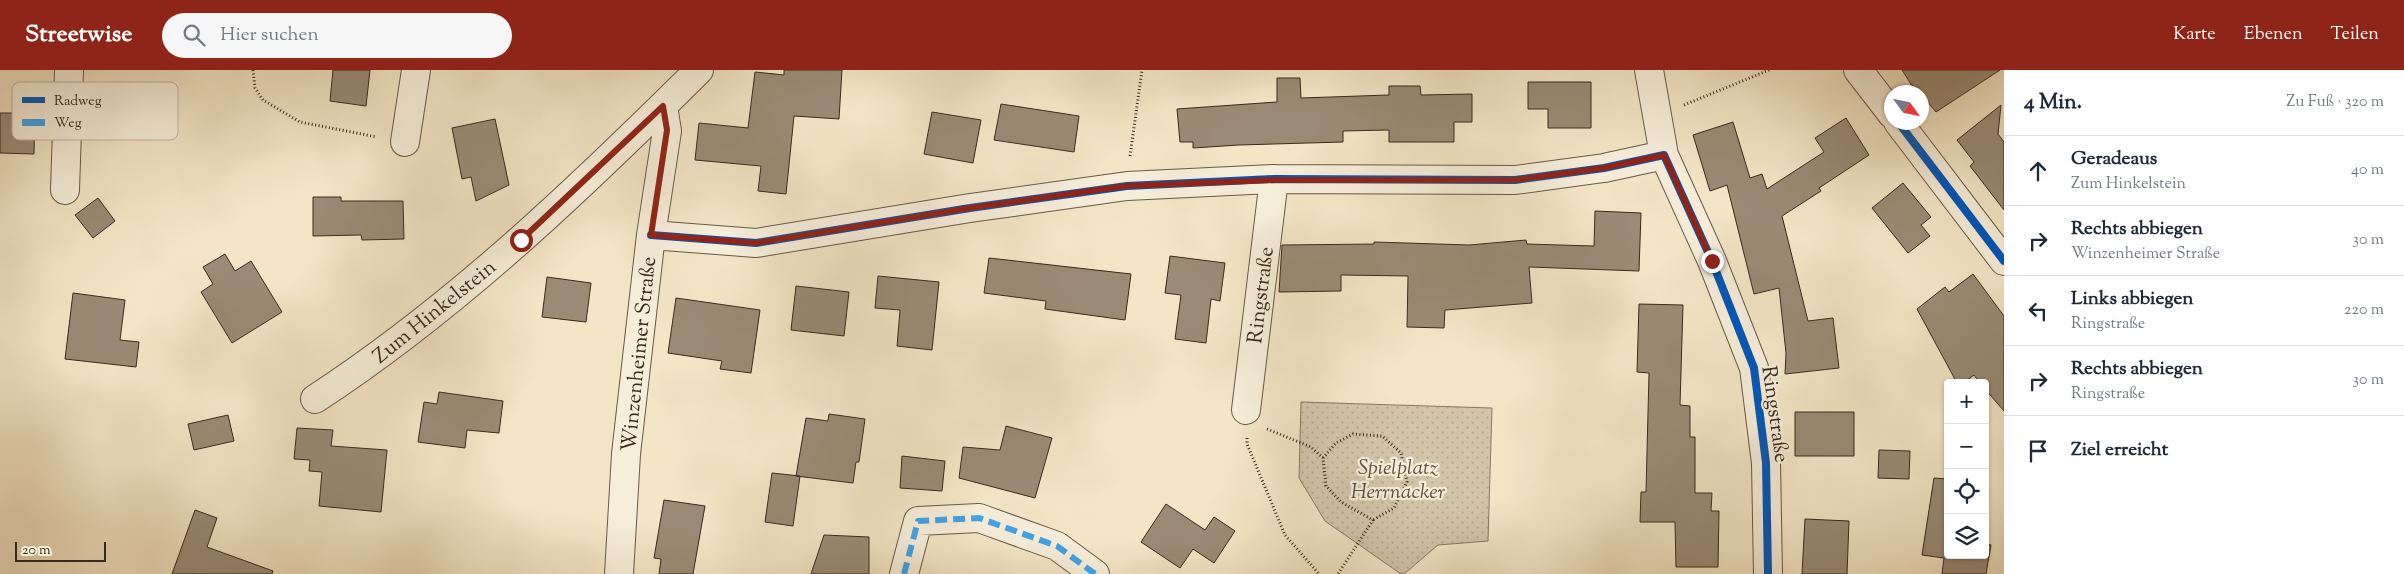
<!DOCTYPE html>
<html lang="de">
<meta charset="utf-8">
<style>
body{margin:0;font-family:"Sorts Mill Goudy",serif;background:#f6f6f7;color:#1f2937}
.controls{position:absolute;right:15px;bottom:15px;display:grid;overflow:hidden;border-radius:5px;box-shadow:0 1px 4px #0004}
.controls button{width:45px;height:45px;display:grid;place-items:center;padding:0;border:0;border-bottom:1px solid #e0e1e3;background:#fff;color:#1f2937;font:25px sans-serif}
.compass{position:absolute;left:1884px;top:15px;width:45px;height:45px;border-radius:50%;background:#fff;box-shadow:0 1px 4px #0004;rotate:123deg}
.scale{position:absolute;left:15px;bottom:12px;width:91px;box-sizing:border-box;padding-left:5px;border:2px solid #392a1f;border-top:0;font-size:14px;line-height:18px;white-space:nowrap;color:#392a1f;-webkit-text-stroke:4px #f7eeda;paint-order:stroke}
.stop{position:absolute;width:15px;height:15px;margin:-11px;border:4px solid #8f2418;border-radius:50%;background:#fff}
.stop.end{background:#8f2418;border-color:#fff;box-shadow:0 1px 5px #0008}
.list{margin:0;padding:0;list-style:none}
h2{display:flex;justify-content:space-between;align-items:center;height:65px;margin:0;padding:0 20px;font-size:21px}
h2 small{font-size:16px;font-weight:400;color:#747a83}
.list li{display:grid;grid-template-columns:32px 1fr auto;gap:15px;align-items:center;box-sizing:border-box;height:70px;padding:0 20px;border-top:1px solid #e0e1e3}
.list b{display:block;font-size:19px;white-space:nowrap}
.list p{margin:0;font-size:16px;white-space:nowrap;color:#747a83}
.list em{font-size:16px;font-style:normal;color:#747a83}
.icon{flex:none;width:28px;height:28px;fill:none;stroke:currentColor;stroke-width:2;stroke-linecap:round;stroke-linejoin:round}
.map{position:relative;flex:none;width:2004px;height:504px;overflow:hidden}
header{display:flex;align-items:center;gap:30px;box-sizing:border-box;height:70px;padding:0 25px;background:#8f2418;color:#fff}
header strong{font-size:24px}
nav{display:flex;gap:28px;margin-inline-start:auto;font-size:18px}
.search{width:350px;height:45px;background:#f6f6f7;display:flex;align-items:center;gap:12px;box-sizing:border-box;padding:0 18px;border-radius:28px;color:#747a83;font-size:19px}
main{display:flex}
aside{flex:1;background:#fff}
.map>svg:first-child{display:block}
.grass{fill:url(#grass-dots);stroke:#867864}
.building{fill:#9a8b76;stroke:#392a1f}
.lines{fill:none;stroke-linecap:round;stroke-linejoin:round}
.minor-casing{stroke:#685949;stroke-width:30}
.path{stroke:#392a1f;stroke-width:3;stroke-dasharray:1 2.5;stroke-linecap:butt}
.minor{stroke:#f7eeda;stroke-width:28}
.quiet{stroke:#3fa3ea;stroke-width:6;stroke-dasharray:12 6;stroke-linecap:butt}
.cycleway-casing{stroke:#f7eeda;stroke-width:11}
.cycleway{stroke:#0057b8;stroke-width:8}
.route{stroke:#8f2418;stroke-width:6}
.labels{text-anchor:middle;stroke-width:4.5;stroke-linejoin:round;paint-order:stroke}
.street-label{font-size:21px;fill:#392a1f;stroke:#f7eeda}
.park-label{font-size:21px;font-style:italic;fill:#605142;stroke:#f7eeda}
.key{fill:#f7eeda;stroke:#beb3a2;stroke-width:1}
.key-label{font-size:14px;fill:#392a1f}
</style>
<header>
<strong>Streetwise</strong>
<div class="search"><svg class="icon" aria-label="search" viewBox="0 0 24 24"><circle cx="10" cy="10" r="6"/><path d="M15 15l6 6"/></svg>Hier suchen</div>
<nav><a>Karte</a><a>Ebenen</a><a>Teilen</a></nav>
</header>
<main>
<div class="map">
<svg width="2004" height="504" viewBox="0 0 2004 504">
<defs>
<pattern id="grass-dots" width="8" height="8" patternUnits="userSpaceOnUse" patternTransform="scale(1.25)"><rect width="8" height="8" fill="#d3c5aa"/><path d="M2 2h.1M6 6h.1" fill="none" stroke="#b6a992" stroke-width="1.8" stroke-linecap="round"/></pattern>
</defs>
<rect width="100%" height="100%" fill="#f3e5c6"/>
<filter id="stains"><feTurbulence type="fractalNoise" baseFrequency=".004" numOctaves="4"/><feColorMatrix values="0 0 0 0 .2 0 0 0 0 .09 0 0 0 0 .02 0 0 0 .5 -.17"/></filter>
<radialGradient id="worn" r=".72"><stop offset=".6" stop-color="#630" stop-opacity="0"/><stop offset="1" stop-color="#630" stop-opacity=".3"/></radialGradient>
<path class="grass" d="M1301,332l191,6 -4,133 -50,4 -34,29h-3l-76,-53 -26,-43z"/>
<path class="building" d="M333,0h37l-4,36 -36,-5z
M784,0h58l-3,49 -45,-3 -8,78 -28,-3 3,-25 -66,-6 4,-37 49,5 7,-56 29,3z
M1902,0h98l-64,42 -10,-12 -3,2 -1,-10h-6z
M1277,8h23l1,20 88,-3v-9h31l1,9 51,-1v28h-18v20h-65v-12l-46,1v11l-104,3 -46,3v-6h-13l-3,-33 100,-7z
M1528,12h63v46h-43v-19h-20z
M1001,34l78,12 -5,36 -80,-12z
M2001,35l-3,29 6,8v68l-34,-44 4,-4 -17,-22z
M932,42l49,8 -8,43 -49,-9z
M0,43h35l-1,41 -34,-1z
M1846,48l23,37 -50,33 2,3 -39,25 26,105 25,-3 6,50 -54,6 1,-21 -7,-65 -25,6 -27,-109 -17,6 -17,-56 40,-13 17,56 12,-4 5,15 57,-37 -9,-14z
M495,49l14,66 -33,16 -5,-24 -9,2 -10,-51z
M1903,113l28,34 -10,8 9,11 -22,17 -36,-45z
M313,127h28v4h62l1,38 -42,1 -1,-5 -48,1z
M98,128l17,23 -22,17 -18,-23z
M1595,141l46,2 -2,58 -110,-4 3,36 -87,7 -1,18 -37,-1 1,-51 -67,-1v16l-62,1 3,-47 92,-1v-2l95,3 57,-5 1,4 67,2z
M225,184l10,17 16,-10 31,51 -50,31 -31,-51 12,-8 -10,-17z
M1170,186l55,7 -5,38 -9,-2 -5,44 -31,-4 6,-44 -16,-2z
M989,188l142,16 -6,46 -80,-11 1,-8 -62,-8z
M1973,204l31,42v95l-19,-22v-6h-5l-6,-8 -11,8h-6l-40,-74 28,-22 4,5z
M878,206l61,6 -7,68 -35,-4 3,-36 -25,-2z
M547,207l44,6 -5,39 -44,-5z
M796,216l53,6 -5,44 -53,-6z
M73,223l52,7 -5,40 19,2 -3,25 -71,-8z
M676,228l84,12 -9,63 -31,-4 2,-8 -54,-8z
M1639,234l44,1 -3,100 10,1v31h5v56h17l-1,18h8l-1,56h-42l-1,-45h-35l1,-30h5l3,-119 -12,-1z
M439,322l64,9 -4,32 -32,-3 -2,18 -47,-6 6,-40 13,2z
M1795,342h59v44h-59z
M829,344l36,5 -6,43h-3l-3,21 -57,-7 10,-58 22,3z
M228,345l6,26 -40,9 -6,-26z
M1006,356l46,12 -17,60 -76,-20 4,-31 37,3z
M297,358l36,2 -2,16 56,4 -6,62 -62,-6 3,-34 -13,-1 1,-11 -16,-1z
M1879,380l31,1 -1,28 -31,-1z
M902,386l43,5 -3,30 -42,-3z
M772,403l28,3 -7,50 -28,-4z
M1934,408l14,1v76h37v-11l6,1 -5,29h-44l2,-16 -22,-3z
M664,430l41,6 -12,68h-34l2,-15 -7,-1z
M1166,434l39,26 9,-13 21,14 -21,32 -21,-14 -13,19 -39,-26z
M195,440l22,8 -10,29 66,24 -1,3h-100z
M1805,449l44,2 -2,53h-45z
M824,465l45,2v37h-58z"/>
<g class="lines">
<defs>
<path id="minor" d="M1649,0l15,85
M1858,0l34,44
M1898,52l106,139
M405,72l11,-72
M65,120l4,-120
M651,165l105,8 214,-35 157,-22 147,-7 241,1 89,-12 60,-13 48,106 42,107 12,95 2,111
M315,329c141,-92 265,-211 384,-329
M1246,340l28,-231
M619,504l7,-120 25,-219 16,-104 -4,-25
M904,504l14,-53 61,-3 78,28 38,28"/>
</defs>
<use href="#minor" class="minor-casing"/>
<path class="path" d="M253,0l2,18 8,12 37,22 77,15
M1684,35l85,-35
M1130,86l12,-86
M1267,359l44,18 12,11 3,28 15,16 32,18 -35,54
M1247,368v6l38,91 34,39
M1323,388l13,-15 17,-9 29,2 19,17 6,29 -13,26 -21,12"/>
<use href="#minor" class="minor"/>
<path class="quiet" d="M904,504l14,-53 61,-3 78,28 38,28"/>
<defs>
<path id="cycleway" d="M1898,52l106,139
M651,165l105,8 214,-35 157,-22 147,-7 241,1 89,-12 60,-13 48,106 42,107 12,95 2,111"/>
</defs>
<use href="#cycleway" class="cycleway-casing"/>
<use href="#cycleway" class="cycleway"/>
</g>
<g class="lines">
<path class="route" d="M521,170l142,-134 4,24 -16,105 105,8 214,-35 156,-22 148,-6h241l89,-12 60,-13 48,106"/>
</g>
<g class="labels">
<g class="street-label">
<text transform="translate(1260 225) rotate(-83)" y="7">Ringstraße</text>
<text transform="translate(434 241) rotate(-39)" y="7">Zum Hinkelstein</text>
<text transform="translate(638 284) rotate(-84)" y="7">Winzenheimer Straße</text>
<text transform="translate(1776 344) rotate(82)" y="7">Ringstraße</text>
</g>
<g class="park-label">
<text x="1398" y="404">Spielplatz<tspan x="1398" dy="24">Herrnacker</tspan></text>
</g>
</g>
<rect x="12" y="12" width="166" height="58" rx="8" class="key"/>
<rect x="22" y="27" width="23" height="6" fill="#0057b8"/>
<rect x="22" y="49" width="23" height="7" fill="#3fa3ea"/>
<g class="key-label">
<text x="54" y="35">Radweg</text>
<text x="54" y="57">Weg</text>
</g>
<rect width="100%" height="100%" filter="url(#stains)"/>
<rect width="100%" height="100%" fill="url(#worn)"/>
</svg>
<div class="controls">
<button>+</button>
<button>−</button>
<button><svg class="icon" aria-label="locate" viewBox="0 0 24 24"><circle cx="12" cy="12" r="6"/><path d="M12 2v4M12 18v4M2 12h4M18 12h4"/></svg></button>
<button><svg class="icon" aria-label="layers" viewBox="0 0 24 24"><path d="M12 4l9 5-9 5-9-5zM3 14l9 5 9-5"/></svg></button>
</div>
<svg class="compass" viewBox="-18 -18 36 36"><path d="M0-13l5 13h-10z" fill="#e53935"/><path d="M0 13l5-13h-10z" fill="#747a83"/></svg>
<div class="scale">20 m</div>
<div class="stop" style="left:521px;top:170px"></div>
<div class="stop end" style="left:1712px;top:191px"></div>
</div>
<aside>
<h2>4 Min.<small>Zu Fuß · 320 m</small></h2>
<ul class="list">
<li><svg class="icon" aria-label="ahead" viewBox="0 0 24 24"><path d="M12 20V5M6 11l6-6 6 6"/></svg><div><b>Geradeaus</b><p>Zum Hinkelstein</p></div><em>40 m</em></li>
<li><svg class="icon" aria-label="right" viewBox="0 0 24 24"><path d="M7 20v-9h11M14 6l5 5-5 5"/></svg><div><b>Rechts abbiegen</b><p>Winzenheimer Straße</p></div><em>30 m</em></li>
<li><svg class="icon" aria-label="left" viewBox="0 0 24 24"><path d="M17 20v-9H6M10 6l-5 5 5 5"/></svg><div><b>Links abbiegen</b><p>Ringstraße</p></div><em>220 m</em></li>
<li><svg class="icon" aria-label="right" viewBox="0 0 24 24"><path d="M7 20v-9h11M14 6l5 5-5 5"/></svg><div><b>Rechts abbiegen</b><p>Ringstraße</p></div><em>30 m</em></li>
<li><svg class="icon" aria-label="arrive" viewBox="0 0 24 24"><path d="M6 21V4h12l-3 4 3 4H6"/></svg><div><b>Ziel erreicht</b></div></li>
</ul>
</aside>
</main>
